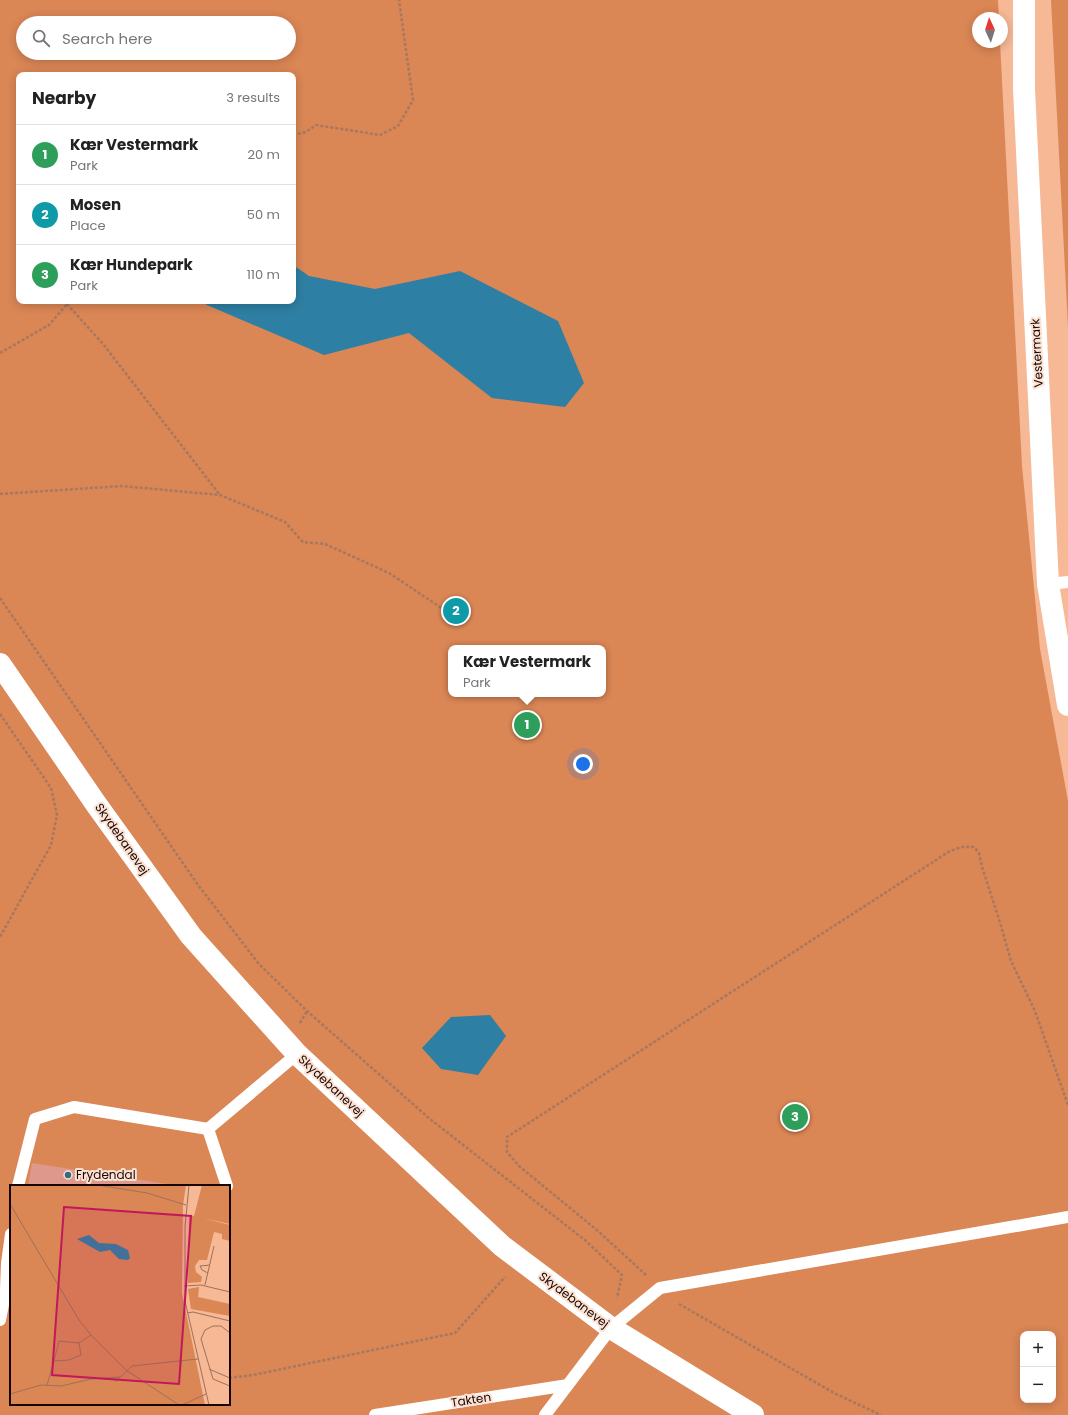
<!DOCTYPE html>
<meta charset="utf-8">
<style>
body{margin:0;font-family:Poppins,sans-serif;background:#f2f2f2;color:#222}
.controls{position:absolute;right:12px;bottom:12px;display:grid;overflow:hidden;border-radius:8px;box-shadow:0 2px 10px #0003}
.controls button{width:36px;height:36px;display:grid;place-items:center;padding:0;border:0;border-bottom:1px solid #e0e0e0;background:#fff;color:#222;font:20px sans-serif}
.compass{position:absolute;left:972px;top:12px;width:36px;height:36px;border-radius:50%;background:#fff;box-shadow:0 2px 10px #0003;rotate:356deg}
.you{position:absolute;left:583px;top:764px;width:14px;height:14px;margin:-10px;border:3px solid #fff;border-radius:50%;background:#1a73e8;box-shadow:0 0 0 6px #1a73e833}
.badge{display:grid;place-items:center;width:26px;height:26px;border-radius:50%;background:#326a84;color:#fff;font-size:13px;font-weight:700}
.pin{position:absolute;translate:-50% -50%;border:2px solid #fff;box-shadow:0 1px 4px #0006}
.popup{position:absolute;left:448px;top:645px;width:158px;height:52px;box-sizing:border-box;display:grid;place-content:center;border-radius:8px;background:#fff;filter:drop-shadow(0 1px 3px #0005);font-size:13px;white-space:nowrap;color:#767676}
.popup b{font-size:15px;color:#222}
.popup::after{content:'';position:absolute;left:50%;top:100%;margin-left:-8px;border:8px solid transparent;border-top-color:#fff}
.list{margin:0;padding:0;list-style:none}
h2{display:flex;justify-content:space-between;align-items:center;height:52px;margin:0;padding:0 16px;font-size:17px}
h2 small{font-size:13px;font-weight:400;color:#767676}
.list li{display:grid;grid-template-columns:26px 1fr auto;gap:12px;align-items:center;box-sizing:border-box;height:60px;padding:0 16px;border-top:1px solid #e0e0e0}
.list b{display:block;font-size:15px;white-space:nowrap}
.list p{margin:0;font-size:13px;white-space:nowrap;color:#767676}
.list em{font-size:13px;font-style:normal;color:#767676}
.icon{flex:none;width:22px;height:22px;fill:none;stroke:currentColor;stroke-width:2;stroke-linecap:round;stroke-linejoin:round}
.map{position:relative;flex:none;width:1068px;height:1415px;overflow:hidden}
.search{position:absolute;background:#fff;box-shadow:0 2px 10px #0003;left:16px;top:16px;width:280px;height:44px;display:flex;align-items:center;gap:10px;box-sizing:border-box;padding:0 14px;border-radius:22px;color:#767676;font-size:15px}
.panel{position:absolute;background:#fff;box-shadow:0 2px 10px #0003;left:16px;top:72px;width:280px;height:232px;border-radius:8px}
.map>svg:first-child{display:block}
.green{fill:#da8655;fill-rule:evenodd}
.water{fill:#2d7fa3}
.building{fill:#de988c}
.lines{fill:none;stroke-linecap:round;stroke-linejoin:round}
.path{stroke:#a7785f;stroke-width:2.5;stroke-dasharray:3 2;stroke-linecap:butt}
.lane{stroke:#fff;stroke-width:12}
.street{stroke:#fff;stroke-width:22}
.secondary{stroke:#fff;stroke-width:22}
.poi-dot{fill:#326a84;stroke:#fce2d4;stroke-width:1.5}
.labels{text-anchor:middle;stroke-width:4;stroke-linejoin:round;paint-order:stroke}
.street-label{font-size:12px;fill:#1a0600;stroke:#fce2d4}
.poi-label{font-size:12px;fill:#1a0600;stroke:#fce2d4;text-anchor:start}
.inset-road{fill:none;stroke:#9e7159;stroke-width:1}
.view{fill:#c2185b;fill-opacity:0.15;stroke:#c2185b;stroke-width:2}
.inset-edge{fill:none;stroke:#1a0600;stroke-width:2}
</style>
<div class="map">
<svg width="1068" height="1415" viewBox="0 0 1068 1415">
<rect width="100%" height="100%" fill="#f6b895"/>
<path class="green" d="M0,0h998l1,18h-21v24h22l22,424 18,183 28,152v614h-1068zM23,23h266v30h-266zM19,75h274v226h-274zM451,648h152v46h-152zM11,1186h218v218h-218zM1023,1334h30v66h-30z
M1051,0h17v327z"/>
<path class="water" d="M293,265l16,11 66,13 85,-18 98,50 26,62 -19,24 -73,-9 -83,-65 -85,22 -117,-50 -6,-4h92z
M490,1015l16,21 -28,39 -37,-6 -19,-21 29,-31z"/>
<path class="building" d="M456,605l9,9 -2,4 -9,3 -4,-4 2,-10z
M32,1163l142,22v1h-146z"/>
<g class="lines">
<path class="path" d="M293,135l13,-3 10,-7 64,10 18,-9 15,-26 -14,-100
M67,304l36,40 117,151
M0,353l49,-28 18,-21v-3
M0,494l122,-8 98,9 65,27 18,20 22,2 64,29 57,38
M0,598l198,287 61,79 48,47 123,108 156,122 36,34 -5,23
M0,714l51,74 6,27 -6,30 -51,92
M300,1023l7,-12
M646,1275l-48,-44 -79,-65 -12,-14v-15l443,-286 11,-4h13l5,6 3,14 17,52 12,42 24,50 33,94
M679,1304l155,89 47,22
M229,1378l24,-3 202,-42 50,-56"/>
<path class="lane" d="M1048,584l20,-2
M18,1186l17,-67 39,-12 134,22
M227,1186l-19,-57 89,-75
M6,1289l1,-26 4,-29
M0,1320l6,-31h5
M375,1415l193,-30
M545,1415l66,-87 49,-40 408,-71"/>
<path class="street" d="M0,664l96,140 95,132 106,118 205,192 109,82 142,87"/>
<path class="secondary" d="M1024,0v89l24,495 20,121"/>
</g>
<circle class="poi-dot" cx="68" cy="1175" r="4"/>
<g class="labels">
<g class="street-label">
<text transform="translate(1037 353) rotate(-93)" y="4">Vestermark</text>
<text transform="translate(122 839) rotate(55)" y="4">Skydebanevej</text>
<text transform="translate(331 1086) rotate(43)" y="4">Skydebanevej</text>
<text transform="translate(574 1300) rotate(37)" y="4">Skydebanevej</text>
<text transform="translate(471 1400) rotate(-9)" y="4">Takten</text>
</g>
<g class="poi-label">
<text x="76" y="1179">Frydendal</text>
</g>
</g>
<g transform="translate(10 1185)">
<rect width="220" height="220" fill="#f6b895"/>
<path d="M0,0h176l-3,20 -1,88 23,112h-195zM192,0h28v39l-28,-6 28,7v16l-8,-2v-5l-8,-2 -7,28h-8l-4,6 1,6 6,5 -1,5 -13,1 1,-68 5,1zM189,102l-1,10 32,7v12l-39,-7 -3,-20z" fill="#da8655"/>
<path d="M79,50l10,8 17,1 12,6 2,8 -2,2 -9,-1 -9,-9 -10,2 -23,-13z" fill="#2d7fa3"/>
<path class="inset-road" d="M88,0l49,8 39,12M179,0l-4,42v74l24,104M0,19l69,116 12,15 35,35 53,35M198,88l-6,-3 -2,-4 10,-1M195,100l9,-39M174,101l17,-1 29,7M177,128l6,-1 37,9M220,148l-9,-7h-8l-8,4 -4,9 12,40 17,7M44,176l5,-20 20,2M199,184l21,9M105,197l17,-16 66,-7M37,200l7,-24 15,-1 12,-5 -2,-12 12,-8M0,209l31,-9 20,1 30,-7 29,-2M172,220l24,-11"/>
<path class="view" d="M54,22l127,9 -12,168 -127,-9z"/>
<rect width="220" height="220" class="inset-edge"/>
</g>
</svg>
<div class="controls">
<button>+</button>
<button>−</button>
</div>
<svg class="compass" viewBox="-18 -18 36 36"><path d="M0-13l5 13h-10z" fill="#e53935"/><path d="M0 13l5-13h-10z" fill="#767676"/></svg>
<div class="you"></div>
<div class="pin badge" style="left:527px;top:725px;background:#2e9e5b">1</div>
<div class="popup"><b>Kær Vestermark</b>Park</div>
<div class="pin badge" style="left:456px;top:611px;background:#0f9aa8">2</div>
<div class="pin badge" style="left:795px;top:1117px;background:#2e9e5b">3</div>
<div class="search"><svg class="icon" aria-label="search" viewBox="0 0 24 24"><circle cx="10" cy="10" r="6"/><path d="M15 15l6 6"/></svg>Search here</div>
<section class="panel">
<h2>Nearby<small>3 results</small></h2>
<ul class="list">
<li><span class="badge" style="background:#2e9e5b">1</span><div><b>Kær Vestermark</b><p>Park</p></div><em>20 m</em></li>
<li><span class="badge" style="background:#0f9aa8">2</span><div><b>Mosen</b><p>Place</p></div><em>50 m</em></li>
<li><span class="badge" style="background:#2e9e5b">3</span><div><b>Kær Hundepark</b><p>Park</p></div><em>110 m</em></li>
</ul>
</section>
</div>
